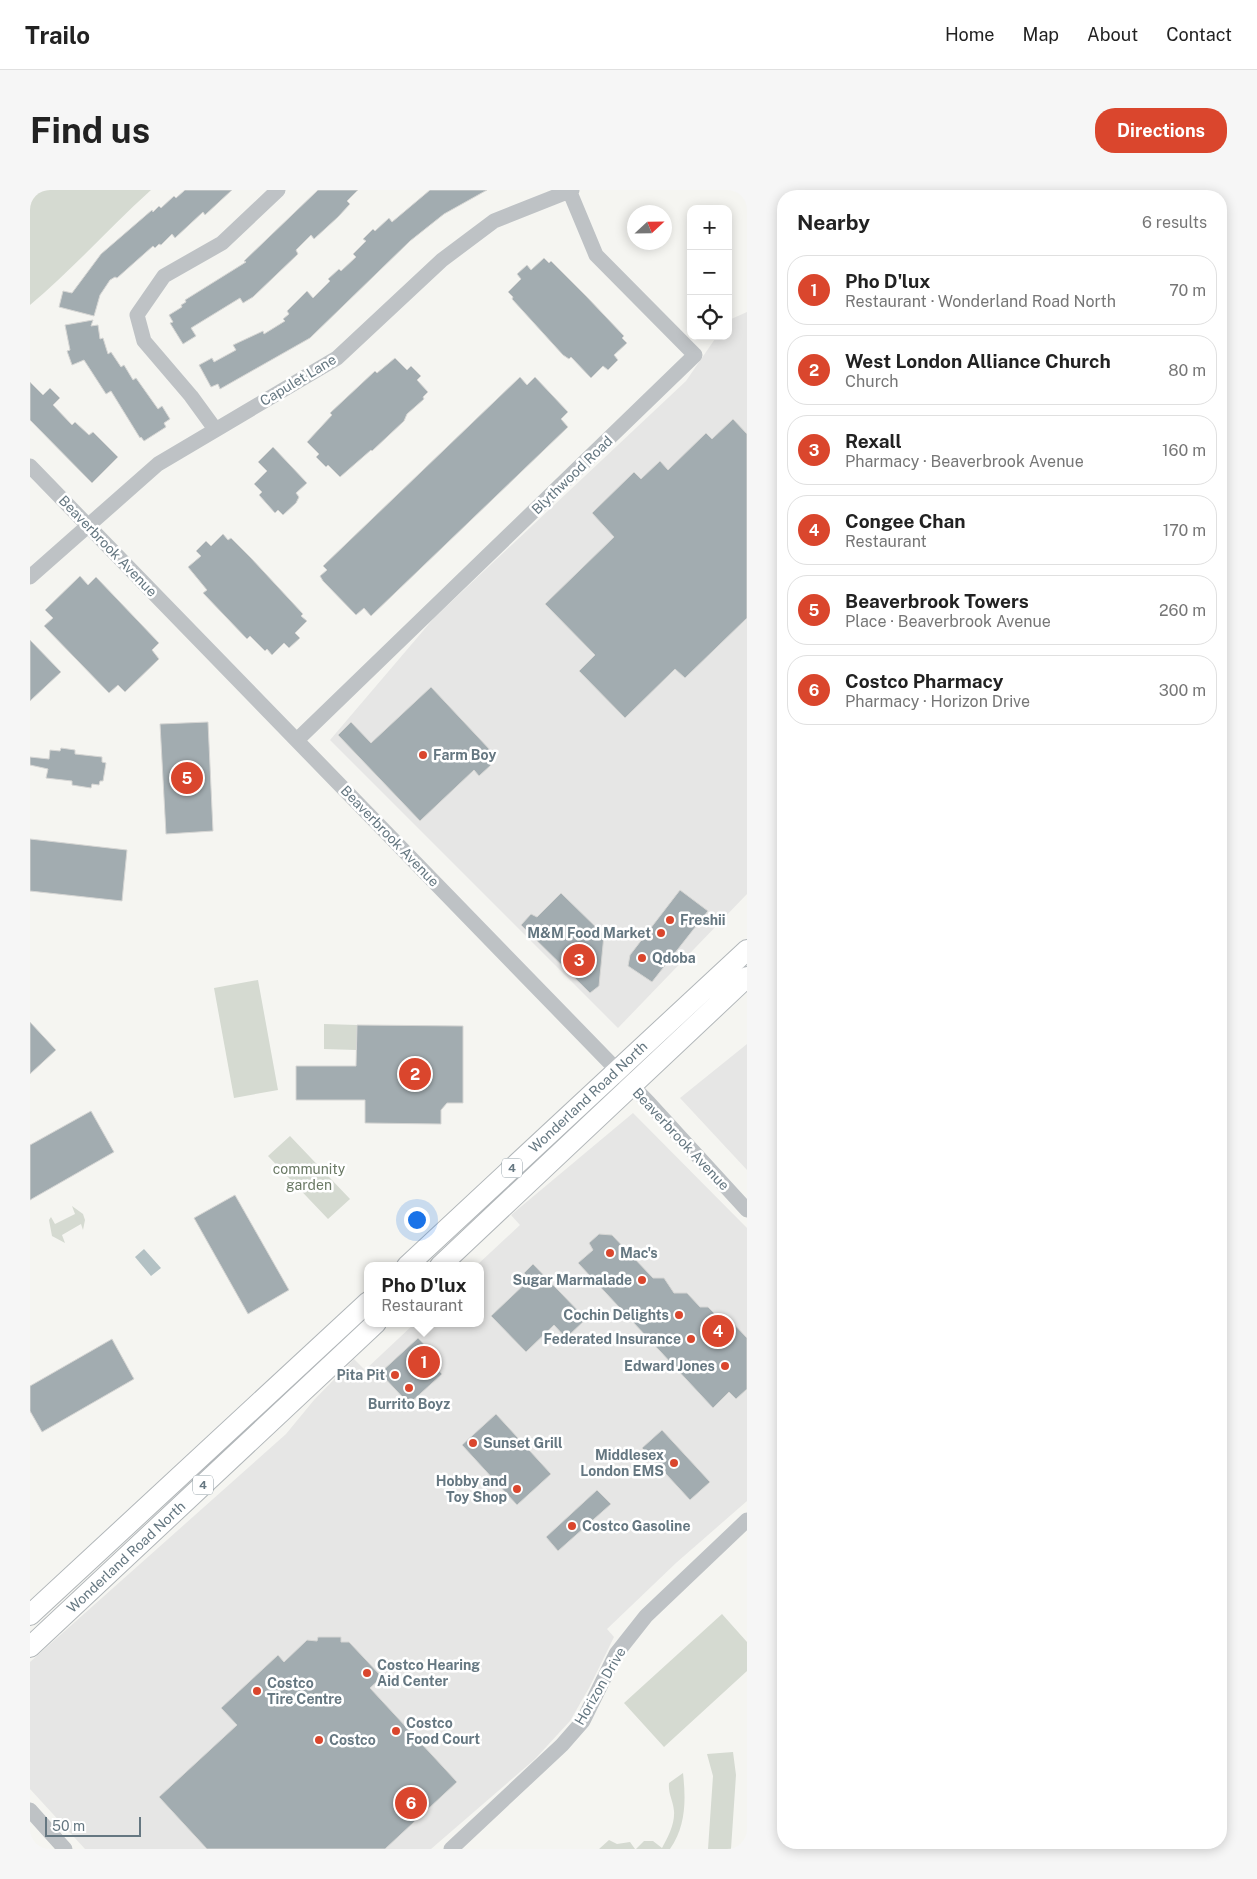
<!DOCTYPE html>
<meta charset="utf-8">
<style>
body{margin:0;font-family:"Public Sans",sans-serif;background:#f6f6f6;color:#222}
.controls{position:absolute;right:15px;top:15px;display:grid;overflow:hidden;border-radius:10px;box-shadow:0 2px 12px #0003}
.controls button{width:45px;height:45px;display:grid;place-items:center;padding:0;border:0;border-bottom:1px solid #e0e0e0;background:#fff;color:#222;font:25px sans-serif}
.compass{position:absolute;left:597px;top:15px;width:45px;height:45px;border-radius:50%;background:#fff;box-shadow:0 2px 12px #0003;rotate:68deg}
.scale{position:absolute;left:15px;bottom:12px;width:96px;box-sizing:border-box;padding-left:5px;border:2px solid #657781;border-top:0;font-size:14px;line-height:18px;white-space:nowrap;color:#657781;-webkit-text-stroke:4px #fff;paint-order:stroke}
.you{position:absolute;left:386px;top:1029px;width:18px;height:18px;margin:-12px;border:4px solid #fff;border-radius:50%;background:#1a73e8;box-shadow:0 0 0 8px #1a73e833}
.badge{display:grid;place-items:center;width:32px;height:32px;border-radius:50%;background:#da462d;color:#fff;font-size:16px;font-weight:700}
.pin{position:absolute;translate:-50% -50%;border:2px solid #fff;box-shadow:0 1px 5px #0006}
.popup{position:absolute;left:334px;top:1072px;width:120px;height:65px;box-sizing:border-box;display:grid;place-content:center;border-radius:10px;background:#fff;filter:drop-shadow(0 1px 4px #0005);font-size:16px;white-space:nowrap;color:#767676}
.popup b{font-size:19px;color:#222}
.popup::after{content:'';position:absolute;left:50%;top:100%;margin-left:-10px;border:10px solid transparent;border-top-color:#fff}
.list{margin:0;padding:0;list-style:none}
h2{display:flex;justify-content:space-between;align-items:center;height:65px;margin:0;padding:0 20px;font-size:21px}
h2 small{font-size:16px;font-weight:400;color:#767676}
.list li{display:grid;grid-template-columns:32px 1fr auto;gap:15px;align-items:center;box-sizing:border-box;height:70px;margin:0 10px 10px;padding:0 10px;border:1px solid #e0e0e0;border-radius:20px}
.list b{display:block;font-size:19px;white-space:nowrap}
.list p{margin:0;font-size:16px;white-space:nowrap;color:#767676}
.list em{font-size:16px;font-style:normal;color:#767676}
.icon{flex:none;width:28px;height:28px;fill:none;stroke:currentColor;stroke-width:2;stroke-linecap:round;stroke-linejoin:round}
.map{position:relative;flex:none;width:717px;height:1659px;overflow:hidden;border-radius:20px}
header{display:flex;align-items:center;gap:30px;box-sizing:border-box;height:70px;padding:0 25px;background:#fff;border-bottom:1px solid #e0e0e0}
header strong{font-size:24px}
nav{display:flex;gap:28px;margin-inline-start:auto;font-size:18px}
.intro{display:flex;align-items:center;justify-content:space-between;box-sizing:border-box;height:120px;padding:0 30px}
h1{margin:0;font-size:35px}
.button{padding:12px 22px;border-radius:20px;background:#da462d;color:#fff;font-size:18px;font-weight:700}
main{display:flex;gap:30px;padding:0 30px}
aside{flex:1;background:#fff;border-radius:20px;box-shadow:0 2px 12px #0003}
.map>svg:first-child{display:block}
.built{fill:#e6e6e5}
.green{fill:#d5dad1}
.water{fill:#b3c1c4}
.building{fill:#a2acb0;stroke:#d6d6d4}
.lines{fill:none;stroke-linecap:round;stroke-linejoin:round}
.major-casing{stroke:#b1b6b9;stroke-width:22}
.minor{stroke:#bec2c5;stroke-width:15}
.major{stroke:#fff;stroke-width:20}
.poi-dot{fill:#da462d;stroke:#fff;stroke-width:2}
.labels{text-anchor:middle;stroke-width:5;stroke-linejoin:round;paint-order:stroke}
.shield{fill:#fff;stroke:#93a0a7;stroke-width:1}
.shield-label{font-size:12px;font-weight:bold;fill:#657781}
.street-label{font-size:14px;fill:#657781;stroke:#fff}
.poi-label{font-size:14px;font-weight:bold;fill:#657781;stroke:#fff;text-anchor:start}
.park-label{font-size:14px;fill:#6a7964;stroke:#fff}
</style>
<header>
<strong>Trailo</strong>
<nav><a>Home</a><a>Map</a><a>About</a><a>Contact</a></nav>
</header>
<div class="intro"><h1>Find us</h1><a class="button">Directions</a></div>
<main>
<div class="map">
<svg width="717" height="1659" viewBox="0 0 717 1659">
<rect width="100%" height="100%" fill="#f5f5f1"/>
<path class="built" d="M717,122v582l-129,134 -288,-288 104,-122 252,-237 31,-45h11l1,-16z
M717,854v126l-67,-72z
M603,923l114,115v273l-71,62 -69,66 7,8 -25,51 -19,33 -35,38 -104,90h-346l-55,-60v-127l256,-228 28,-34 40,-41 11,11 50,-47h65v-57h-4l44,-41 -9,-10z"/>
<path class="green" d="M0,0h121c-41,37 -78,79 -121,115z
M228,790l20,110 -44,8 -20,-110z
M294,834l33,1 -1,25 -32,-1z
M260,946l60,63 -22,20 -60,-63z
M42,1016l11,8 2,6 -2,10 -2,-6 -19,11 3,8 -13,-7 -3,-16 2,-3 4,7 20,-10z
M692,1424l25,28v29l-83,76 -40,-44z
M703,1562l3,23 -5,74h-23l5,-73 -6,-22z
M653,1583c3,27 3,53 -13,76h-34l8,-8h9l9,7c6,-11 13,-24 12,-37 -1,-11 -6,-17 -5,-28z
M579,1650l8,4 13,-2 5,7h-36z"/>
<path class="water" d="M114,1059l17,19 -10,8 -16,-19z"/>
<path class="building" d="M155,0h47l-27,25 -2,-3 -28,26 -3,-4 -11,11 -2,-1 -4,4 -2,-2 -36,32 -2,-1 -5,3 -10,15 -6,21 -35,-9 4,-16 9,2 29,-39 51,-44 1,2 6,-6 2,2 13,-12 2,2z
M288,0h40l-11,11 3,3 -12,13 -24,22 -3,-4 -15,15 2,4 -45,43 -10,6 -3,-5 -49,30 5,8 -13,8 -13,-21 3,-1 -4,-7 13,-8 -1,-2 5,-3 -1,-2 61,-38 -2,-1z
M400,0h57l-43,24 -34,27 -100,97 -90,51 -2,-5 -7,3 -12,-22 13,-7 2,4 22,-12 -3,-5 30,-14 1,3 21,-13 -2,-2 6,-5 -2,-3 20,-20 6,7 17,-17 -2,-2 11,-10 2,2 15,-14 -3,-3 13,-13 -3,-2 10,-10 2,2 14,-13 3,4z
M514,68l5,5 2,-2 35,35 38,40 -2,2 5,5 -13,12 4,5 -10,10 -5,-4 -12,12 -20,-21 -2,2 -6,-4 -51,-56 1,-2 -5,-5 13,-13 -4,-5 10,-9 4,5z
M63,130l-2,6 7,-1 2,14 3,-1 5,16 3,-2 10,15 3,-2 9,15 3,-2 22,31 4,-3 8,13 -6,4 2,4 -22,14 -3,-4 -1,1 -29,-47 -5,3 -22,-34 -12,5 -5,-14 3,-1 -5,-25z
M365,168l12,12 4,-4 10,10 -4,4 11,12 -5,5 1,2 -17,15 -3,7 -32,30 -1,-1 -31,27 -12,-12 -2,2 -10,-10 3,-3 -12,-12 25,-27 -2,-2 45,-42 2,2z
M490,187l7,8 8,-8 33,35 -7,7 7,8 -197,189 -7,-8 -8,7 -33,-34 -3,-5 7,-6 -4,-4z
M0,192l13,13 7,-7 10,10 -7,7 19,20 3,-3 14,13 4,-3 25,25 -26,26 -62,-63z
M703,229l14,15v184l-62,60 -10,-9 -50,49 -46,-47 16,-16 -50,-51 69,-67 -22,-24 42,-41 7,7 19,-18 8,9 38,-37 6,6z
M243,257l34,36 -11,10 3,4 -3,6 -13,12 -5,-5 -3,3 -16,-18 3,-3 -8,-8 13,-13 -9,-9z
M193,344l5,6 3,-2 20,20 52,56 -2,2 6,5 -12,12 5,5 -11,10 -5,-5 -12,12 -5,-6 -2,2 -15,-15 -3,3 -44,-46 4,-3 -19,-23 13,-11 -5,-5 10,-10 5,5z
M50,386l8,9 8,-8 63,66 -7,7 7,9 -34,33 -7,-7 -9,8 -65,-67 9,-8 -8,-8z
M0,450l31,32 -31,29z
M401,497l61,65 -7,6 6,7 -12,11 -5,-6 -54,51 -82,-86 13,-13 20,21z
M178,532l5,109 -47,3 -6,-110z
M31,558l14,2v4l27,3v5l4,1 -3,18h-3l-1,4 -7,-1 -1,4 -19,-3v-4l-26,-3 2,-9 -18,-4v-8l19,2 1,-9 10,1z
M0,649l97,11 -5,51 -92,-10z
M650,700l28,21 -56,71 -24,-16 2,-11z
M531,703l43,42 -5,51 -9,7 -69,-68 10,-11 6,3z
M0,832l26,28 -26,24z
M327,835l106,1v77h-16l-6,7v14l-76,-1v-23h-69v-34h60z
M61,921l23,41 -84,48v-55z
M205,1005l54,95 -41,24 -54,-96z
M569,1044l13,1 41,43h11l10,15h13l13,14h8l14,14h9l16,17v51l-11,10 -7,-7 -16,16 -135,-145 15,-13 -4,-7z
M503,1074l53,55 -20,19 -12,-13 -28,27 -35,-36 39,-37 -6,-6z
M388,1148l16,17 -5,5 13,14 -33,30 -29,-31z
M82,1149l22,40 -92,53 -12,-21v-25z
M466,1224l55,60 -34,31 -55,-60z
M632,1240l48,52 -20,18 -48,-52z
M567,1300l14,14 -53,47 -12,-14z
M288,1447h23v5h8l33,35 -12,11 87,94 -72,67h-178l-48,-52 78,-72 -16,-17 57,-53 6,7 23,-22 10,1z"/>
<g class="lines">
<defs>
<path id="major" d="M377,1076l340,-316
M410,1076l307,-289
M0,1425l338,-313
M0,1457l346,-324"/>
</defs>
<use href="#major" class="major-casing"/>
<path class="minor" d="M185,239l-24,-33 -47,-55 -7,-26 27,-39 58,-33 56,-53
M0,276l619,637 98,107
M0,387l128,-113 179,-106 105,-98 52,-39 78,-31
M267,550l398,-385 -99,-100 -27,-65
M0,1620l35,39
M421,1659l111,-104 21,-24 33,-67 30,-38 101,-96"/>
<use href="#major" class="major"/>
</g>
<g class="poi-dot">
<circle cx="393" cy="565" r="5"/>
<circle cx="640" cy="730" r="5"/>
<circle cx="631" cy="743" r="5"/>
<circle cx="612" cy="768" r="5"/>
<circle cx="580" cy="1063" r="5"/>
<circle cx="612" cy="1090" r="5"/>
<circle cx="649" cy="1125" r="5"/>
<circle cx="661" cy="1149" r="5"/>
<circle cx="695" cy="1176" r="5"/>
<circle cx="365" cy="1185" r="5"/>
<circle cx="379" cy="1198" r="5"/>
<circle cx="443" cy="1253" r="5"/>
<circle cx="644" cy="1273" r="5"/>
<circle cx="487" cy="1299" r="5"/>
<circle cx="542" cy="1336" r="5"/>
<circle cx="337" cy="1483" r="5"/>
<circle cx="227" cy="1501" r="5"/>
<circle cx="366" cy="1541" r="5"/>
<circle cx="289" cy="1550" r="5"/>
</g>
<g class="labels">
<g class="shield">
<rect x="472" y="968.5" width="20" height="19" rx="4"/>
<rect x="163" y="1285.5" width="20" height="19" rx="4"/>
</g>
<g class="shield-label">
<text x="482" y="982">4</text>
<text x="173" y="1299">4</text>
</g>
<g class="street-label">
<text transform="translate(268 190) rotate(-31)" y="5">Capulet Lane</text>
<text transform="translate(542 285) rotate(-44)" y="5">Blythwood Road</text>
<text transform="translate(78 356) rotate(46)" y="5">Beaverbrook Avenue</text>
<text transform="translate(360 646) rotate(46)" y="5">Beaverbrook Avenue</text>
<text transform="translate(558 907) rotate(-43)" y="5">Wonderland Road North</text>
<text transform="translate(651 949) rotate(47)" y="5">Beaverbrook Avenue</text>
<text transform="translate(96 1367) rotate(-43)" y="5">Wonderland Road North</text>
<text transform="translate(570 1496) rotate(-60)" y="5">Horizon Drive</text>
</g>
<g class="poi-label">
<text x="403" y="570">Farm Boy</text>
<text x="650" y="735">Freshii</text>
<text x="621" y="748" text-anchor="end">M&amp;M Food Market</text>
<text x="622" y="773">Qdoba</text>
<text x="590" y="1068">Mac's</text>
<text x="602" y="1095" text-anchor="end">Sugar Marmalade</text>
<text x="639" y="1130" text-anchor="end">Cochin Delights</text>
<text x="651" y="1154" text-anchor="end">Federated Insurance</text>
<text x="685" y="1181" text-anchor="end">Edward Jones</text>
<text x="355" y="1190" text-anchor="end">Pita Pit</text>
<text x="379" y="1219" text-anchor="middle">Burrito Boyz</text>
<text x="453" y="1258">Sunset Grill</text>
<text x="634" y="1270" text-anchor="end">Middlesex<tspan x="634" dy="16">London EMS</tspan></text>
<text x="477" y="1296" text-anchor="end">Hobby and<tspan x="477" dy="16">Toy Shop</tspan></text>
<text x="552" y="1341">Costco Gasoline</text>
<text x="347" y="1480">Costco Hearing<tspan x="347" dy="16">Aid Center</tspan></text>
<text x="237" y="1498">Costco<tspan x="237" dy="16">Tire Centre</tspan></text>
<text x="376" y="1538">Costco<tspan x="376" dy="16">Food Court</tspan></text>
<text x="299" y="1555">Costco</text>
</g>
<g class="park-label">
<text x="279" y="984">community<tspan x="279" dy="16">garden</tspan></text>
</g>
</g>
</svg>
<div class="controls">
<button>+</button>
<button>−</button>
<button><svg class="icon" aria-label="locate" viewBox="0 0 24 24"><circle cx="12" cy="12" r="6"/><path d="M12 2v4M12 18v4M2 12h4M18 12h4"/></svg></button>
</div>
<svg class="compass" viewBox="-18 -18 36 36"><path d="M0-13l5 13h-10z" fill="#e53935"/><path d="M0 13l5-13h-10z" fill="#767676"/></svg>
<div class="scale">50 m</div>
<div class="you"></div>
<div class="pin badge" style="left:394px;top:1172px">1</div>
<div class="popup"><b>Pho D'lux</b>Restaurant</div>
<div class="pin badge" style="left:385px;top:884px">2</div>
<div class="pin badge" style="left:549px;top:770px">3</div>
<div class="pin badge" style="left:688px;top:1141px">4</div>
<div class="pin badge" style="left:157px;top:588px">5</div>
<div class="pin badge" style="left:381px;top:1613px">6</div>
</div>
<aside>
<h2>Nearby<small>6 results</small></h2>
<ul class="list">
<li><span class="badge">1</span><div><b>Pho D'lux</b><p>Restaurant · Wonderland Road North</p></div><em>70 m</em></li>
<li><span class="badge">2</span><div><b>West London Alliance Church</b><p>Church</p></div><em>80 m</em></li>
<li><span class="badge">3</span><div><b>Rexall</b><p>Pharmacy · Beaverbrook Avenue</p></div><em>160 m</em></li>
<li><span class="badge">4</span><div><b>Congee Chan</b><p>Restaurant</p></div><em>170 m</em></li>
<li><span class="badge">5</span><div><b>Beaverbrook Towers</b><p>Place · Beaverbrook Avenue</p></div><em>260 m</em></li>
<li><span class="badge">6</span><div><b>Costco Pharmacy</b><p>Pharmacy · Horizon Drive</p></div><em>300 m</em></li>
</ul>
</aside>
</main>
